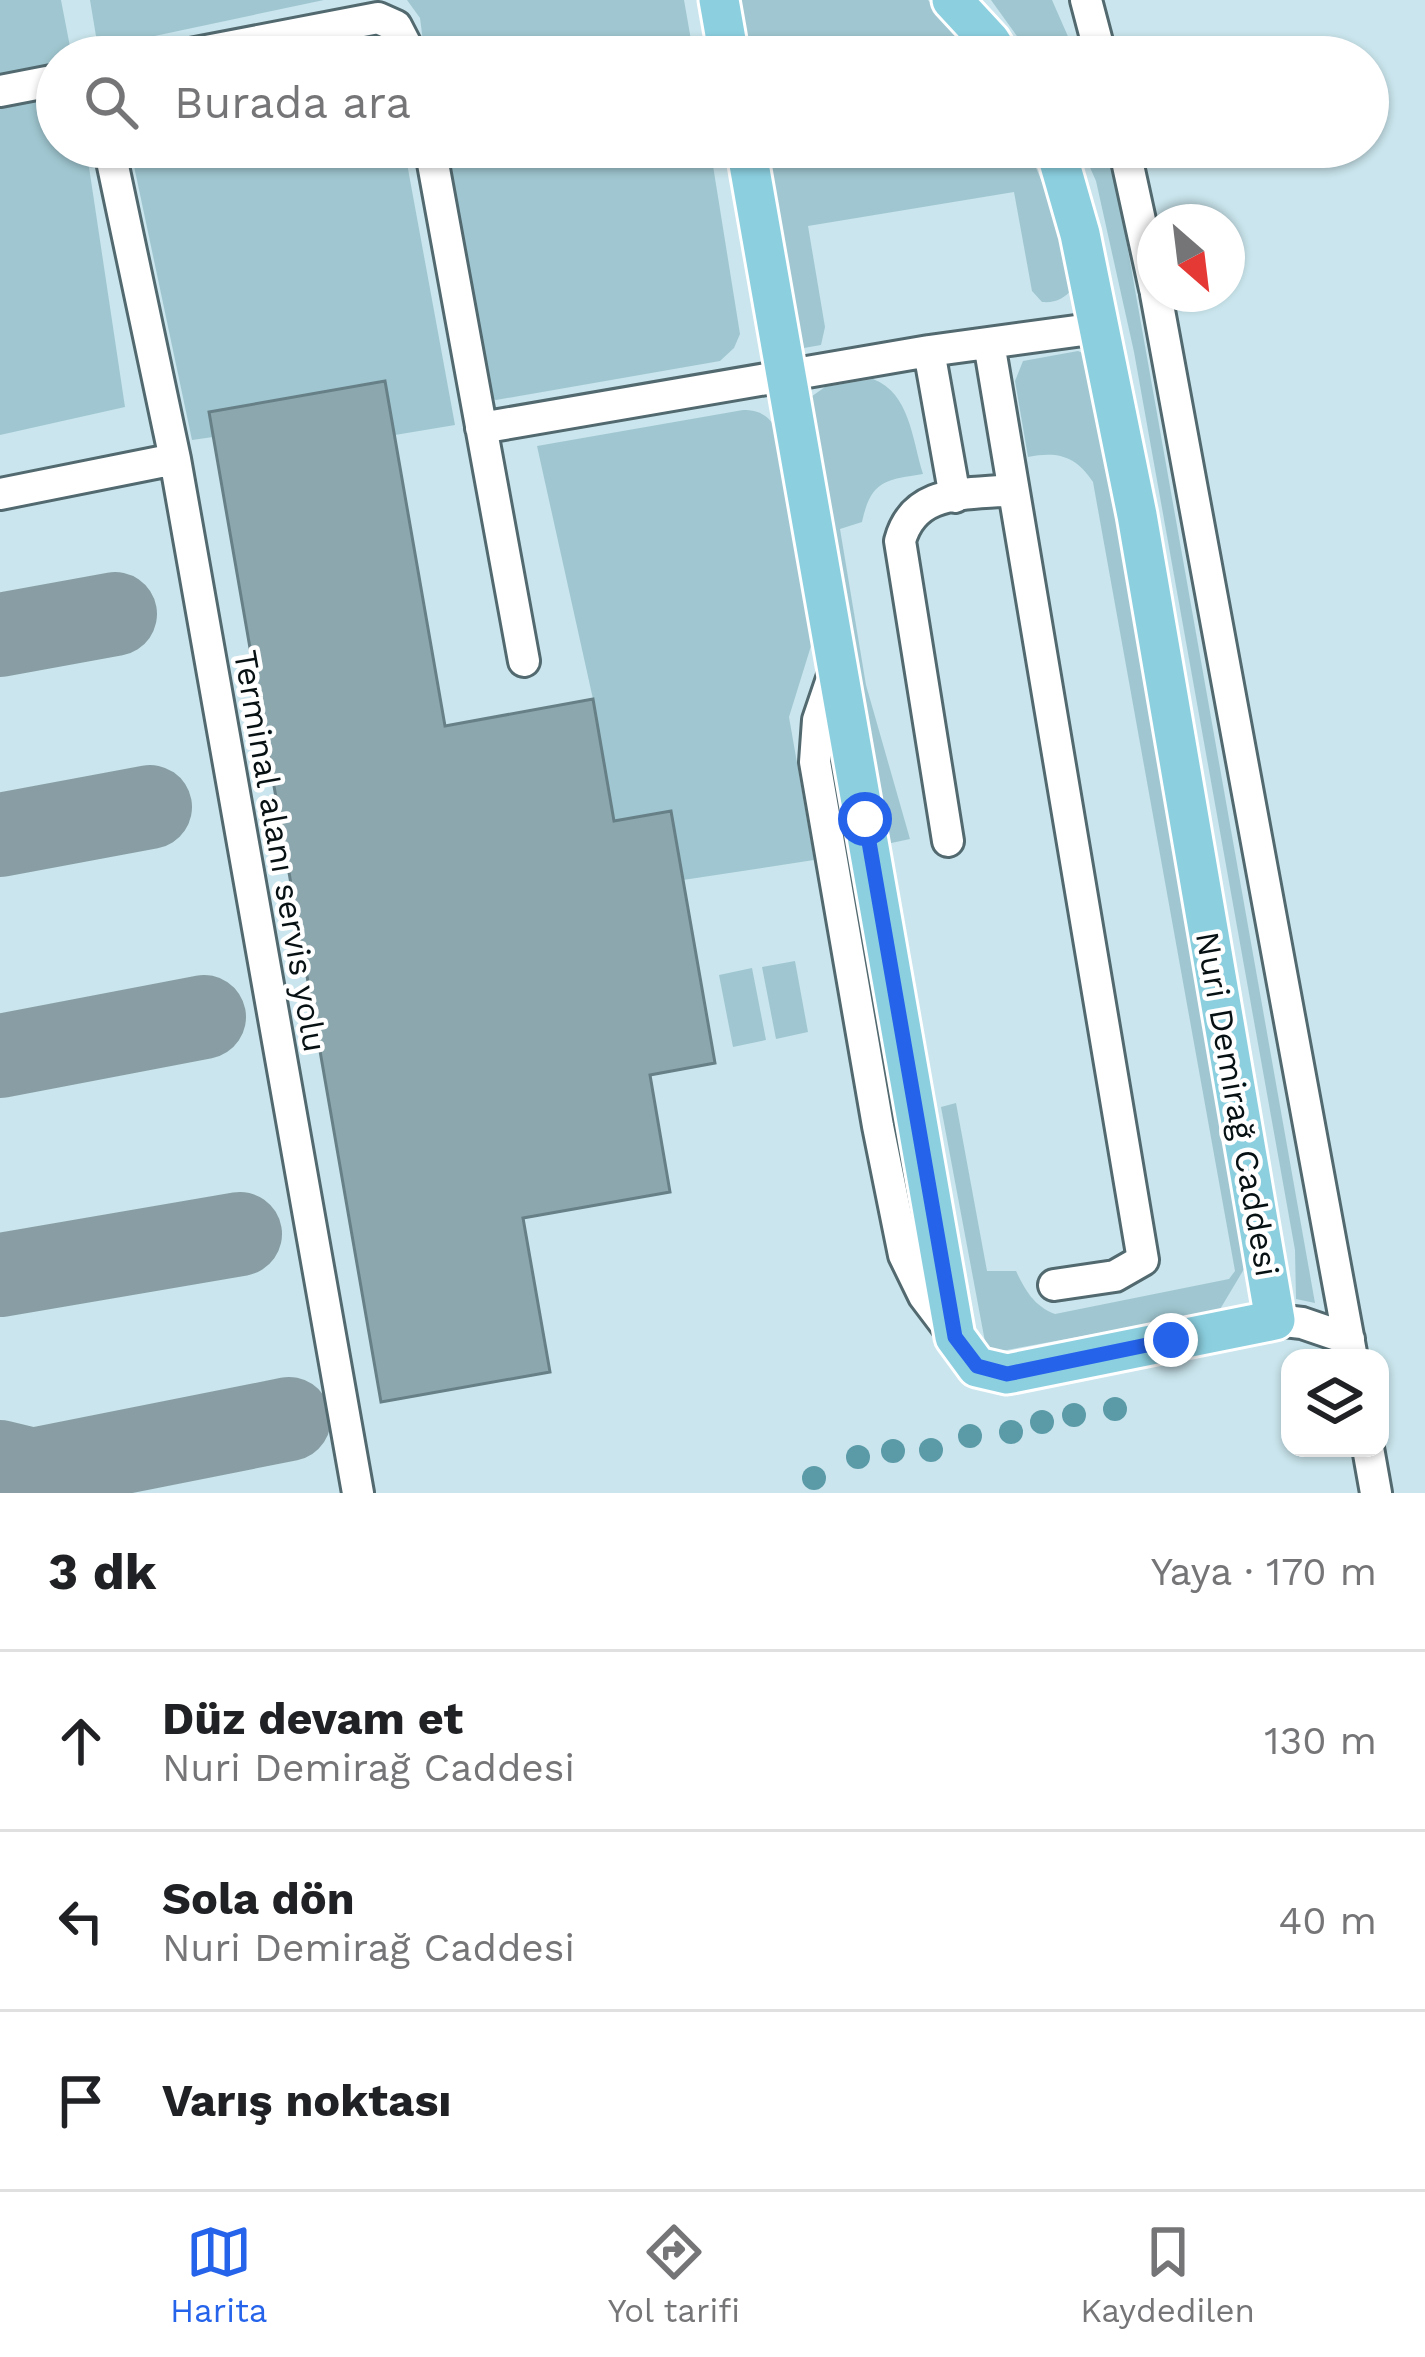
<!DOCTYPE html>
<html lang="tr">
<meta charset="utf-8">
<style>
body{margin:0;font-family:"Work Sans",sans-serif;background:#f6f6f6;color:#202124}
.controls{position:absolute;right:36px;bottom:36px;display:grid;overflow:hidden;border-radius:24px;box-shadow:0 3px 9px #0004}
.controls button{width:108px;height:108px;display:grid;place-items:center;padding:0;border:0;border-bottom:3px solid #e0e0e0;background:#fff;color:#202124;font:60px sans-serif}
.compass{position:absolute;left:1137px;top:204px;width:108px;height:108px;border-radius:50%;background:#fff;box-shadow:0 3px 9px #0004;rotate:152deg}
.stop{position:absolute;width:36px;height:36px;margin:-27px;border:9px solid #2563eb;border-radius:50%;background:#fff}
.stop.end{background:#2563eb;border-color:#fff;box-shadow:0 3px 12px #0008}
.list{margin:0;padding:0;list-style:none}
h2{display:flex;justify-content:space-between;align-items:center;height:156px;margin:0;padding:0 48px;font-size:51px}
h2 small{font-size:39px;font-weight:400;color:#757577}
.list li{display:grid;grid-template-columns:78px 1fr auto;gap:36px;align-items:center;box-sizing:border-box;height:180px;padding:0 48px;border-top:3px solid #e0e0e0}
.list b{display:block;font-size:45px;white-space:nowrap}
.list p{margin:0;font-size:39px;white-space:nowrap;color:#757577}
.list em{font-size:39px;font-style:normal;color:#757577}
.icon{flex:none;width:66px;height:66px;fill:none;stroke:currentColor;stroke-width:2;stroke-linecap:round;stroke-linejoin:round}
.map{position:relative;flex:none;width:1425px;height:1493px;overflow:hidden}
.search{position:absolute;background:#fff;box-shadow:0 3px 9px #0004;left:36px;right:36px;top:36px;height:132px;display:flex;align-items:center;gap:30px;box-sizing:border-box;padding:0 42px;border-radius:66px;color:#757577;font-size:45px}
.sheet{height:696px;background:#fff}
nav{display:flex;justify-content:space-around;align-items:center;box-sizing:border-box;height:168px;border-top:3px solid #e0e0e0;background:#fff;font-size:33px;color:#757577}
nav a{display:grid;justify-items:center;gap:6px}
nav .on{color:#2563eb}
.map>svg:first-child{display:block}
.green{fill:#a0c7d1}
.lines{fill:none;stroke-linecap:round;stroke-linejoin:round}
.taxiway{stroke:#889ea4;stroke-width:84}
.building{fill:#8da7ae;stroke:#678087;stroke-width:3}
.minor-casing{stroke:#51696f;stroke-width:36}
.major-casing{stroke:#fff;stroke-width:45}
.minor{stroke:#fff;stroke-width:30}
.major{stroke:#8cd0e0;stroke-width:39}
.tree{fill:#5b9ba8}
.route{stroke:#2563eb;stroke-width:15}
.labels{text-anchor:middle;stroke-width:9;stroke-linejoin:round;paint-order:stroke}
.street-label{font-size:33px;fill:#071013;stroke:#fff}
</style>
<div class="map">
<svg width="1425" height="1493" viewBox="0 0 1425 1493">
<rect width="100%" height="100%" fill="#cae5ed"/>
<path class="green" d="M0,0h61l11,57h-15v90h29l39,260 -125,28z
M90,0h234l-226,48z
M407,0h277l10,57h-269l-5,-39z
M740,0h188l46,57h-224z
M991,0h61l25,57h-45z
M130,147h274l51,278 -60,10 -10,-54 -176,31 4,25 -21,3z
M441,147h269l30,187 -6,14 -14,13 -224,39 -10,-4z
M766,147h261l18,42 28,99c-9,11 -17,15 -31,14l-10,-11 -18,-99 -206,34 17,101 -4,18 -17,3 -6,-10z
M1081,147h25l9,30 200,1126 -19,-4 -1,-49 -161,-898 -38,-171z
M1078,351l9,4 163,904 -31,52 -223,41 -10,-5 -45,-240 15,-4 31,168h29c9,19 18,35 39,43l174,-35 6,-8 -142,-789c-17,-26 -35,-31 -65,-25l-13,-76 8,-20z
M873,379c37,14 39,60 50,95 -39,6 -52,7 -61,48l-22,7 26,156 44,154 -28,6 -74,-446 17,-12z
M743,410c19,0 26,7 36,22l36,201 -26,84 25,143 -131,20 -69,-59 -21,-122 -56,-253z
M795,961l13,71 -32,7 -14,-72z
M752,968l14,72 -33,7 -14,-72z"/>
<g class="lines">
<path class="taxiway" d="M0,635l115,-21
M0,835l150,-28
M0,1056l204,-39
M0,1275l240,-41
M0,1462l33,8 256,-51"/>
</g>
<path class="building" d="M385,381l60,345 148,-27 21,122 57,-10 44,252 -65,12 20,117 -147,26 27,154 -169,30 -172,-990z"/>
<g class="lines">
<defs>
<path id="minor" d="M1086,0l15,57
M175,57l203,-39 18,8 16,31
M0,91l57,-11
M109,147l66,312 183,1034
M430,147l94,514
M1124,147l31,142
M1156,294l196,1064
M989,343l154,917 -28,16 -61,9
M929,351l26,146
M481,428l448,-77 169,-23
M0,494l175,-35
M836,667l-18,53 -3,42 63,364 26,129 20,41 28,37
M948,841l-48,-300c14,-53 66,-46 113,-51
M1275,1320l27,3 47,16
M1368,1448l8,45"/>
<path id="major" d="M719,0l10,57
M952,0l38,41 10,16
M746,147l209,1190 22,30 30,7 268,-54 -138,-805 -57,-281 -21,-73 -8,-14"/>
</defs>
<use href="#minor" class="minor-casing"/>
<use href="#major" class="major-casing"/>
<use href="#minor" class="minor"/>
<use href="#major" class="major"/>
</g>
<g class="tree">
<circle cx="1115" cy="1409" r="12"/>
<circle cx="1074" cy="1415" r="12"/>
<circle cx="1042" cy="1422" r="12"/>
<circle cx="1011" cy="1432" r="12"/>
<circle cx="970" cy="1436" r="12"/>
<circle cx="931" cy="1450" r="12"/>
<circle cx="893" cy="1451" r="12"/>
<circle cx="858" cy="1457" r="12"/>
<circle cx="814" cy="1478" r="12"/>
</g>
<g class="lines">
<path class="route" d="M865,819l90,518 22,29 30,8 164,-34"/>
</g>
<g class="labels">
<g class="street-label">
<text transform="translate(281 851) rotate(80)" y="12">Terminal alanı servis yolu</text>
<text transform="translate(1238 1104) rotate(80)" y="12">Nuri Demirağ Caddesi</text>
</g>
</g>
</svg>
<div class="controls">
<button><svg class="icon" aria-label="layers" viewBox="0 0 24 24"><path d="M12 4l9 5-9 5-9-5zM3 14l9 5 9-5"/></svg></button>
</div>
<svg class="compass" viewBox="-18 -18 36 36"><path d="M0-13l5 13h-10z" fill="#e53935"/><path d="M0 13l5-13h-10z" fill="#757577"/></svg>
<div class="stop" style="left:865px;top:819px"></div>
<div class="stop end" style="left:1171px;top:1340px"></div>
<div class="search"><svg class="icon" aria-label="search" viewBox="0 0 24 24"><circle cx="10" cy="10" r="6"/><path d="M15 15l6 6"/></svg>Burada ara</div>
</div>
<section class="sheet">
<h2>3 dk<small>Yaya · 170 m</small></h2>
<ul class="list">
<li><svg class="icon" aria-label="ahead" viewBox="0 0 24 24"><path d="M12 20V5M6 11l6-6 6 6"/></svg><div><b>Düz devam et</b><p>Nuri Demirağ Caddesi</p></div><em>130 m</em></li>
<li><svg class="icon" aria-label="left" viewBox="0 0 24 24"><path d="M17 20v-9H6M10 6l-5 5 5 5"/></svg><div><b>Sola dön</b><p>Nuri Demirağ Caddesi</p></div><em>40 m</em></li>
<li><svg class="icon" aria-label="arrive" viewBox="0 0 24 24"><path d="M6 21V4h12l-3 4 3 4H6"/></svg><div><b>Varış noktası</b></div></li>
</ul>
</section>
<nav>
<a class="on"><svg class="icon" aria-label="map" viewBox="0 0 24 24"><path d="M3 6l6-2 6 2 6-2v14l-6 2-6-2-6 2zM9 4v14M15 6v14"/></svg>Harita</a>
<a><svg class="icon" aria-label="directions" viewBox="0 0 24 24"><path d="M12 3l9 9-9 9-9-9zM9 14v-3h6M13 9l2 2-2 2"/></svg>Yol tarifi</a>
<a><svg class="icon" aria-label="saved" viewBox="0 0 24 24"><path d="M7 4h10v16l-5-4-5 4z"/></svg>Kaydedilen</a>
</nav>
